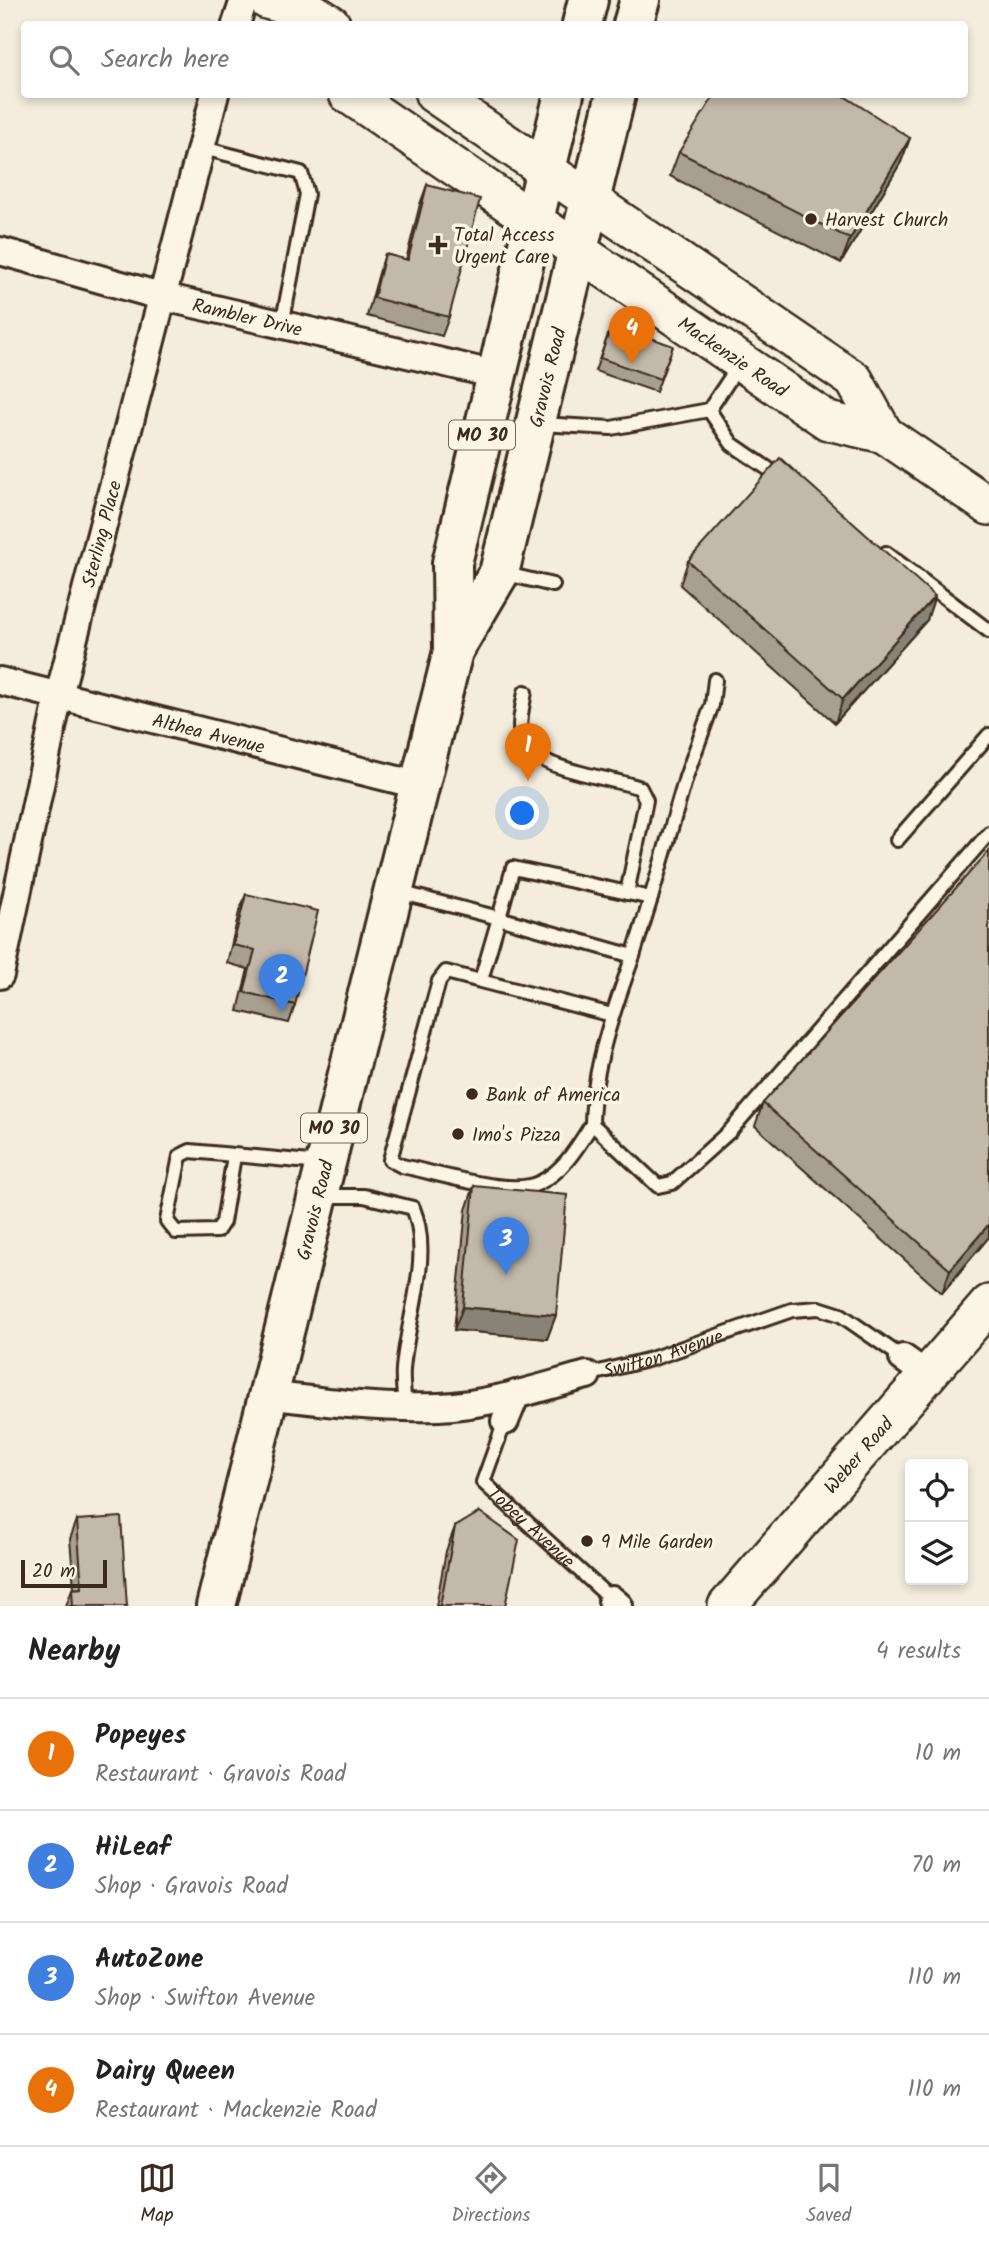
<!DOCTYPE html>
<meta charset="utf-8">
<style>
body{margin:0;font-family:Kalam,sans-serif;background:#f6f6f6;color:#222}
.controls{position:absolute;right:21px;bottom:21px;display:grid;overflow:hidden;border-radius:7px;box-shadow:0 4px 10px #0003}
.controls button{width:63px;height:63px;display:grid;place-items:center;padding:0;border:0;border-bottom:2px solid #e0e0e0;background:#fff;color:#222;font:35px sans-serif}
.scale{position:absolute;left:21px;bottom:18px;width:86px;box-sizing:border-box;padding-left:7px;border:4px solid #3b2a1e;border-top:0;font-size:19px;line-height:24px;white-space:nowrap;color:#3b2a1e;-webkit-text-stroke:5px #fcf5e5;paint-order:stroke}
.you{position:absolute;left:523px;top:814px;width:24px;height:24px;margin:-18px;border:5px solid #fff;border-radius:50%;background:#1a73e8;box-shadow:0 0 0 10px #1a73e833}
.badge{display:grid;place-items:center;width:46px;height:46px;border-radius:50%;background:#3b2a1e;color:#fff;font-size:23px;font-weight:700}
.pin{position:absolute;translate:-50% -58px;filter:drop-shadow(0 2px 4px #0008)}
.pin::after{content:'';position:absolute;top:37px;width:24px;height:21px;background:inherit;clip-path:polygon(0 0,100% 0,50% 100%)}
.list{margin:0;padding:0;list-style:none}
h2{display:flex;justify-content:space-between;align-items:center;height:91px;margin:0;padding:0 28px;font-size:30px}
h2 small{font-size:23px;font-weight:400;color:#767676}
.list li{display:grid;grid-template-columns:46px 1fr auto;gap:21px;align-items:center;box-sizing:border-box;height:112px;padding:0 28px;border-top:2px solid #e0e0e0}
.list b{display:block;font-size:26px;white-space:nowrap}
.list p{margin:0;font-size:23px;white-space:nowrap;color:#767676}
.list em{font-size:23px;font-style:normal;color:#767676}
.icon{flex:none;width:38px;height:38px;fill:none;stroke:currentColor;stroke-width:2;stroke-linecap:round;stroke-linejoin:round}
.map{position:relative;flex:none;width:989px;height:1606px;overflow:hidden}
.search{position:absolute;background:#fff;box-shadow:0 4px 10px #0003;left:21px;right:21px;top:21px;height:77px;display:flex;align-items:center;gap:18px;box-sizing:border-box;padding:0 24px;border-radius:7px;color:#767676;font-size:26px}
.sheet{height:539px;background:#fff}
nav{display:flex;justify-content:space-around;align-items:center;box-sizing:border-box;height:98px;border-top:2px solid #e0e0e0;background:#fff;font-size:19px;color:#767676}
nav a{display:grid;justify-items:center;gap:4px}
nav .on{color:#3b2a1e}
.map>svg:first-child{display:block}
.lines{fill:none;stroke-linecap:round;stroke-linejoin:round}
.lane-casing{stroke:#3b2a1e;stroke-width:18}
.street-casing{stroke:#3b2a1e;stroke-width:32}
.secondary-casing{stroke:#3b2a1e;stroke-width:42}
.primary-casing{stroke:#3b2a1e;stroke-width:44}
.lane{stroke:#fcf5e5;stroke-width:12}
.street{stroke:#fcf5e5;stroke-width:26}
.secondary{stroke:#fcf5e5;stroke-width:37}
.primary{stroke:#fcf5e5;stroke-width:38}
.wall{fill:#a89f92;stroke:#3b2a1e;stroke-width:2}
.shaded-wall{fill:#888277;stroke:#3b2a1e;stroke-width:2}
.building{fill:#c3b9aa;stroke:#3b2a1e;stroke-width:2}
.poi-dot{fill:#3b2a1e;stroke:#fcf5e5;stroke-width:2.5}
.labels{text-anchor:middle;stroke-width:7;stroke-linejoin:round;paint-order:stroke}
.shield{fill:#fcf5e5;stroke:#75675a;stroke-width:2}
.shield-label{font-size:18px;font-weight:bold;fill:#3b2a1e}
.poi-label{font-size:19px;fill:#3b2a1e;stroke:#fcf5e5;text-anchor:start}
.street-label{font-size:19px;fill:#3b2a1e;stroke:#fcf5e5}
</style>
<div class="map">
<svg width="989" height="1606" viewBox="0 0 989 1606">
<rect width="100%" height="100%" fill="#f4eddd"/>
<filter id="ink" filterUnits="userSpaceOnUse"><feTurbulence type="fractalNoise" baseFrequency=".0143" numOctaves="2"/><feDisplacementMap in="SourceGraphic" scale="14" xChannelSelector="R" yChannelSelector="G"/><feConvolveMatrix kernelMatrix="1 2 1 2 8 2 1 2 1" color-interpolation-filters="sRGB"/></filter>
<g filter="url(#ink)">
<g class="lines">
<defs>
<g id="lane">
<path d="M199,147l102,26 6,21 -25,131"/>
<path d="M739,365l-30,45 23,34 51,35"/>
<path d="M540,424l71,4 98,-18"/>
<path d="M886,553l103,78"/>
<path d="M502,573l51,12"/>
<path d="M715,680l-3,25 -26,72 -35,121 -138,-30 -14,50 134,38c-19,53 -40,111 -41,168l66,62 14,-3 58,-52 259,-298"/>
<path d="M525,692c-2,13 -7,30 -4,43 7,36 88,41 119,53l6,12 -19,93"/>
<path d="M897,840l92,-105"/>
<path d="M399,892l100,26 -18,62"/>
<path d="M633,956l18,-58"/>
<path d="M592,1124c-14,22 -28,47 -53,59 -29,14 -105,-11 -137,-17l-12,-6 49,-179 7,-9 166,43"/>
<path d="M234,1156l-11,66 -6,9 -41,1 -9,-11 13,-65 10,-5 131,12"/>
<path d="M324,1196h40l49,12c20,48 -6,110 -10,161 -1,12 1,25 2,38"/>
<path id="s1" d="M587,1375l64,-16 141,-49 27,-2 22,7 62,43"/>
<path id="s2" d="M505,1421l-22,61 129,118"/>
</g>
<g id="street">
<path d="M236,24l8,-24"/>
<path id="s3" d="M0,251l164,46 333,78"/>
<path id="s4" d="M0,681l418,104"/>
<path id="s5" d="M0,975l59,-280 156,-601"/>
<path d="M903,1358l24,17"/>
<path d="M267,1395c57,7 114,14 172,12 50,-2 100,-19 148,-32"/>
<path d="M505,1421l11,-27"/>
<path d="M612,1600l7,6"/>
</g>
<g id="secondary">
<path d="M267,0l45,12 19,12"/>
<path id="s6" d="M348,94l480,327 56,13 105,72"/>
<path d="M434,94l420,286 30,54"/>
<path id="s7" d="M727,1606l262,-302"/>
</g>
<g id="primary">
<path d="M582,24l6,-24"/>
<path d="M633,24l7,-24"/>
<path id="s8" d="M453,651l46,-78 117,-479"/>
<path id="s9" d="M216,1606l237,-955 -1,-88 112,-469"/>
</g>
</defs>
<use href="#lane" class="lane-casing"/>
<use href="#street" class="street-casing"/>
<use href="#secondary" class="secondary-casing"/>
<use href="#primary" class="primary-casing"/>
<use href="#lane" class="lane"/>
<use href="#street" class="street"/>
<use href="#secondary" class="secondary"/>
<use href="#primary" class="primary"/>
</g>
<path class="wall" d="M910,138l-9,24 -60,101 -171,-87 9,-24z
M427,185l22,132 -7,19 -75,-20 12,-43 6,-19 21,6 14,-56z
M612,324l61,22 -17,46 -61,-21z
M688,561l239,59 -92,103 -155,-138z
M246,894l49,111 -6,18 -51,-12 10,-42 -21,-6 12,-51z
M763,1103l226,134 -47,56 -187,-167z
M474,1186l82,129 -9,24 -93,-9 12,-120z
M77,1520l50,86h-61l6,-17 2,-1 -4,-49z
M455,1527l50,79h-69l10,-55z"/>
<path class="shaded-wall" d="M910,138l-9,24 -60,101 9,-24z
M935,596l-8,24 -92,103 8,-24z
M989,1224v13l-47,56 8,-23z
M463,1307l93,8 -9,24 -93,-9z"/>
<path class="building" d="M715,94h126l69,44 -60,101 -171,-87z
M427,185l53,14 -31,118 -75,-19 11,-44 23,6z
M612,324l61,22 -13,33 -60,-21z
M780,458l155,138 -92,103 -155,-138z
M989,851v373l-39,46 -187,-167z
M246,894l72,17 -23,94 -51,-13 11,-42 -22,-5z
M474,1186l93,9 -11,120 -93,-8z
M480,1512l39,28 -14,66h-65l15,-79z
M121,1517l6,89h-54l-1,-17 10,-1 -5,-68z"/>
</g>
<g class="poi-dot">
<circle cx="811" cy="219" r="7"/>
<path d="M434.5 234.5h7v7h7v7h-7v7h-7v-7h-7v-7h7z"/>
<circle cx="472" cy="1094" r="7"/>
<circle cx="458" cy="1134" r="7"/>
<circle cx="587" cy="1541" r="7"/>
</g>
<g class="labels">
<g class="shield">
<rect x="449" y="420.5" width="66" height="29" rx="5"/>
<rect x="301" y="1113.5" width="66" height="29" rx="5"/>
</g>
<g class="shield-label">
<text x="482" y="441">MO 30</text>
<text x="334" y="1134">MO 30</text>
</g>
<g class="poi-label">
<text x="825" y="226">Harvest Church</text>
<text x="454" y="241">Total Access<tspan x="454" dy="22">Urgent Care</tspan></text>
<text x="486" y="1101">Bank of America</text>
<text x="472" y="1141">Imo's Pizza</text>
<text x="601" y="1548">9 Mile Garden</text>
</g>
<g class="street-label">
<text dy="7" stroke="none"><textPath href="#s3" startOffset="256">Rambler Drive</textPath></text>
<text dy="7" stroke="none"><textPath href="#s6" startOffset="466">Mackenzie Road</textPath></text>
<text dy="7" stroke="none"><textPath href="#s8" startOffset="292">Gravois Road</textPath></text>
<text dy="7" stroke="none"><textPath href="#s5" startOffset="453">Sterling Place</textPath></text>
<text dy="7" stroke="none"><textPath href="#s4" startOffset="215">Althea Avenue</textPath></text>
<text dy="7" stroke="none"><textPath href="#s9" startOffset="408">Gravois Road</textPath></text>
<text dy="7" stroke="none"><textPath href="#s1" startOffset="79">Swifton Avenue</textPath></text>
<text dy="7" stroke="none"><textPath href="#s7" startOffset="200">Weber Road</textPath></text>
<text dy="7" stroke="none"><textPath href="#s2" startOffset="131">Tobey Avenue</textPath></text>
</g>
</g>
</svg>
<div class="controls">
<button><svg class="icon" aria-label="locate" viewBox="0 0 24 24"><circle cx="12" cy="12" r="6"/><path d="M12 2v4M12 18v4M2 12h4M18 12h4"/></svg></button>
<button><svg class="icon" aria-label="layers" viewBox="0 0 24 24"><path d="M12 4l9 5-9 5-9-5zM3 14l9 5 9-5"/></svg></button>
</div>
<div class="scale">20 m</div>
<div class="you"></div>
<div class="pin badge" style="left:528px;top:781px;background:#e8710a">1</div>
<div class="pin badge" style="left:282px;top:1012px;background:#3f7fe0">2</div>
<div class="pin badge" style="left:506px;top:1275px;background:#3f7fe0">3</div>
<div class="pin badge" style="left:632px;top:364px;background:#e8710a">4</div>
<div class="search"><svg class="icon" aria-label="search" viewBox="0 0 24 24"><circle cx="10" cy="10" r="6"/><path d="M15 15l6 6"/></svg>Search here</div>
</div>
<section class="sheet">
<h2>Nearby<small>4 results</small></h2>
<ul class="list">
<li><span class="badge" style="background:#e8710a">1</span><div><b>Popeyes</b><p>Restaurant · Gravois Road</p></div><em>10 m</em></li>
<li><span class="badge" style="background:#3f7fe0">2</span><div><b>HiLeaf</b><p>Shop · Gravois Road</p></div><em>70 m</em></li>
<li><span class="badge" style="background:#3f7fe0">3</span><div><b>AutoZone</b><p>Shop · Swifton Avenue</p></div><em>110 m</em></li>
<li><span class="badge" style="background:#e8710a">4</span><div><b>Dairy Queen</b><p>Restaurant · Mackenzie Road</p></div><em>110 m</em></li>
</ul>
</section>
<nav>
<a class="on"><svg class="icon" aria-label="map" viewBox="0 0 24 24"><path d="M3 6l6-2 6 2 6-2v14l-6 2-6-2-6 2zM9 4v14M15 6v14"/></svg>Map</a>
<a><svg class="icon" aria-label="directions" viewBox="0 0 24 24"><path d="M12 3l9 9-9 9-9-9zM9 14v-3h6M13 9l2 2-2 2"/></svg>Directions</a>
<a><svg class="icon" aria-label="saved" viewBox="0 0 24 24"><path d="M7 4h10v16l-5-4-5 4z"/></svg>Saved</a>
</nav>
